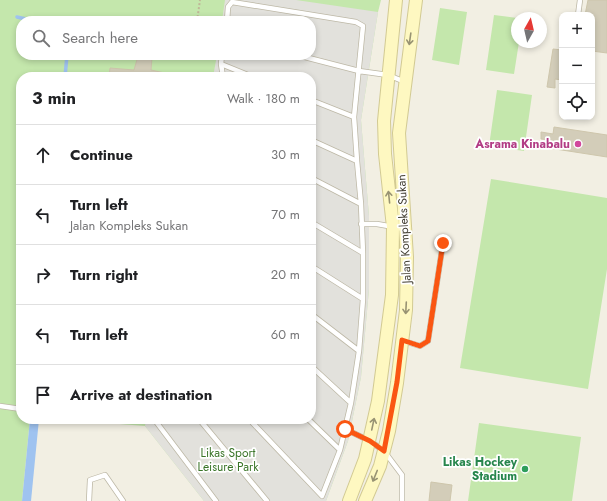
<!DOCTYPE html>
<meta charset="utf-8">
<style>
body{margin:0;font-family:Jost,sans-serif;background:#f2f2f2;color:#202124}
.controls{position:absolute;right:12px;top:12px;display:grid;overflow:hidden;border-radius:8px;box-shadow:0 2px 6px #0003}
.controls button{width:36px;height:36px;display:grid;place-items:center;padding:0;border:0;border-bottom:1px solid #e0e0e0;background:#fff;color:#202124;font:20px sans-serif}
.compass{position:absolute;left:511px;top:12px;width:36px;height:36px;border-radius:50%;background:#fff;box-shadow:0 2px 6px #0003;rotate:8deg}
.stop{position:absolute;width:12px;height:12px;margin:-9px;border:3px solid #fa5612;border-radius:50%;background:#fff}
.stop.end{background:#fa5612;border-color:#fff;box-shadow:0 1px 4px #0008}
.list{margin:0;padding:0;list-style:none}
h2{display:flex;justify-content:space-between;align-items:center;height:52px;margin:0;padding:0 16px;font-size:17px}
h2 small{font-size:13px;font-weight:400;color:#757577}
.list li{display:grid;grid-template-columns:26px 1fr auto;gap:12px;align-items:center;box-sizing:border-box;height:60px;padding:0 16px;border-top:1px solid #e0e0e0}
.list b{display:block;font-size:15px;white-space:nowrap}
.list p{margin:0;font-size:13px;white-space:nowrap;color:#757577}
.list em{font-size:13px;font-style:normal;color:#757577}
.icon{flex:none;width:22px;height:22px;fill:none;stroke:currentColor;stroke-width:2;stroke-linecap:round;stroke-linejoin:round}
.map{position:relative;flex:none;width:607px;height:501px;overflow:hidden}
.search{position:absolute;background:#fff;box-shadow:0 2px 6px #0003;left:16px;top:16px;width:300px;height:44px;display:flex;align-items:center;gap:10px;box-sizing:border-box;padding:0 14px;border-radius:16px;color:#757577;font-size:15px}
.panel{position:absolute;background:#fff;box-shadow:0 2px 6px #0003;left:16px;top:72px;width:300px;height:352px;border-radius:16px}
.map>svg:first-child{display:block}
.green{fill:#c4e7ac;fill-rule:evenodd}
.parking{fill:#e2e1dc}
.water{fill:#9fc3f0}
.lines{fill:none;stroke-linecap:round;stroke-linejoin:round}
.stream{stroke:#9fc3f0;stroke-width:3.5}
.building{fill:#d3cdb9;stroke:#cec6ac}
.service-casing{stroke:#bdb8a6;stroke-width:6}
.secondary-casing{stroke:#d2ca93;stroke-width:14}
.path{stroke:#bfb697;stroke-width:2;stroke-dasharray:2 2;stroke-linecap:butt}
.service{stroke:#fff;stroke-width:4.5}
.secondary{stroke:#fef8c1;stroke-width:12}
.oneway{stroke:#989373}
.route{stroke:#fa5612;stroke-width:5}
.hotel-dot{fill:#d1479c;stroke:#fff;stroke-width:1.5}
.leisure-dot{fill:#2e9e5b;stroke:#fff;stroke-width:1.5}
.labels{text-anchor:middle;stroke-width:3.5;stroke-linejoin:round;paint-order:stroke}
.hotel-label{font-size:12px;font-weight:bold;fill:#b23c85;stroke:#fff;text-anchor:end}
.street-label{font-size:12px;fill:#444034;stroke:#fff}
.park-label{font-size:12px;fill:#3a7528;stroke:#fff}
.leisure-label{font-size:12px;font-weight:bold;fill:#27864d;stroke:#fff;text-anchor:end}
</style>
<div class="map">
<svg width="607" height="501" viewBox="0 0 607 501">
<rect width="100%" height="100%" fill="#f2efe3"/>
<path class="green" d="M0,0h381l-3,12 -17,108 8,96v73l-8,88 -13,64 -22,60h-122l-59,-75 -90,-7h256v-342h-290v342h9l-8,82h-22zM21,21h290v34h-290z
M440,8l27,4 -8,53 -27,-5z
M494,15l23,3v24h2l-5,32 -28,-4z
M497,90l35,5 -8,56 -35,-5z
M491,179l116,19v71l-19,120 -128,-21z
M479,423l102,14 -9,64h-104z"/>
<path class="parking" d="M225,0h71l82,12 -17,108 8,96v73l-8,88 -13,64 -22,60h-122l-59,-75 1,-7h165v-342h-98l4,-22h94v-34h-89z"/>
<path class="water" d="M30,419h9l-8,82h-9z"/>
<g class="lines">
<path class="stream" d="M17,17l18,4
M65,77l2,-22"/>
</g>
<path class="building" d="M588,0h19v53l-15,-2v-36h-7z
M553,49l9,1v30l-7,-1v9l-8,-1z
M138,56l14,2 -1,12 23,5v2h-65l1,-9 24,2z
M554,127l53,8v22l-58,-9 1,-8 -9,-1v-7l12,2z
M431,482l21,3 -2,16h-21z"/>
<g class="lines">
<defs>
<path id="service" d="M578,15l2,-15
M227,21l1,-14 4,-5 124,20 7,4 -9,91 -43,-17
M222,55l-1,9 32,13
M297,55l62,16 29,4 17,7
M221,64l2,13
M311,140l46,21 -3,-44
M311,178l50,26 -4,-43
M311,222l52,31 -2,-49
M361,224h16l28,5
M311,266l52,33v-46
M311,314l48,37 4,-52
M404,341l16,5 8,-5 15,-98
M311,366l40,37 8,-52
M0,406l21,3
M143,419l10,1
M154,419l62,82
M199,419l68,82
M249,419l73,77 18,-46
M308,419l32,31 11,-47
M345,429l25,12 14,10 18,24v26
M89,501l1,-21 15,-5 18,26"/>
<path id="secondary" d="M349,501l16,-42 13,-58 14,-106 1,-68 -8,-73 -1,-33 12,-121
M365,501l15,-35 9,-35 8,-48 9,-73 1,-53 -8,-124 17,-133"/>
</defs>
<use href="#service" class="service-casing"/>
<use href="#secondary" class="secondary-casing"/>
<path class="path" d="M197,21l3,-21
M193,60v-5"/>
<use href="#service" class="service"/>
<use href="#secondary" class="secondary"/>
</g>
<defs><path id="oneway-shaft" d="M-6 0H5M1.5-3L5.5 0L1.5 3" fill="none" stroke-width="1.6" stroke-linecap="round" stroke-linejoin="round"/></defs>
<g class="oneway">
<use href="#oneway-shaft" transform="translate(410 39) rotate(98)"/>
<use href="#oneway-shaft" transform="translate(389 197) rotate(-96)"/>
<use href="#oneway-shaft" transform="translate(406 308) rotate(93)"/>
<use href="#oneway-shaft" transform="translate(373 424) rotate(-78)"/>
<use href="#oneway-shaft" transform="translate(375 476) rotate(112)"/>
</g>
<g class="lines">
<path class="route" d="M345,429l25,12 14,10 13,-69 5,-42 18,6 8,-5 15,-98"/>
</g>
<circle class="hotel-dot" cx="578" cy="144" r="4"/>
<circle class="leisure-dot" cx="525" cy="469" r="4"/>
<g class="labels">
<g class="hotel-label">
<text x="570" y="148">Asrama Kinabalu</text>
</g>
<g class="street-label">
<text transform="translate(404 229) rotate(-93)" y="4">Jalan Kompleks Sukan</text>
</g>
<g class="park-label">
<text x="228" y="457">Likas Sport<tspan x="228" dy="14">Leisure Park</tspan></text>
</g>
<g class="leisure-label">
<text x="517" y="466">Likas Hockey<tspan x="517" dy="14">Stadium</tspan></text>
</g>
</g>
</svg>
<div class="controls">
<button>+</button>
<button>−</button>
<button><svg class="icon" aria-label="locate" viewBox="0 0 24 24"><circle cx="12" cy="12" r="6"/><path d="M12 2v4M12 18v4M2 12h4M18 12h4"/></svg></button>
</div>
<svg class="compass" viewBox="-18 -18 36 36"><path d="M0-13l5 13h-10z" fill="#e53935"/><path d="M0 13l5-13h-10z" fill="#757577"/></svg>
<div class="stop" style="left:345px;top:429px"></div>
<div class="stop end" style="left:443px;top:243px"></div>
<div class="search"><svg class="icon" aria-label="search" viewBox="0 0 24 24"><circle cx="10" cy="10" r="6"/><path d="M15 15l6 6"/></svg>Search here</div>
<section class="panel">
<h2>3 min<small>Walk · 180 m</small></h2>
<ul class="list">
<li><svg class="icon" aria-label="ahead" viewBox="0 0 24 24"><path d="M12 20V5M6 11l6-6 6 6"/></svg><div><b>Continue</b></div><em>30 m</em></li>
<li><svg class="icon" aria-label="left" viewBox="0 0 24 24"><path d="M17 20v-9H6M10 6l-5 5 5 5"/></svg><div><b>Turn left</b><p>Jalan Kompleks Sukan</p></div><em>70 m</em></li>
<li><svg class="icon" aria-label="right" viewBox="0 0 24 24"><path d="M7 20v-9h11M14 6l5 5-5 5"/></svg><div><b>Turn right</b></div><em>20 m</em></li>
<li><svg class="icon" aria-label="left" viewBox="0 0 24 24"><path d="M17 20v-9H6M10 6l-5 5 5 5"/></svg><div><b>Turn left</b></div><em>60 m</em></li>
<li><svg class="icon" aria-label="arrive" viewBox="0 0 24 24"><path d="M6 21V4h12l-3 4 3 4H6"/></svg><div><b>Arrive at destination</b></div></li>
</ul>
</section>
</div>
